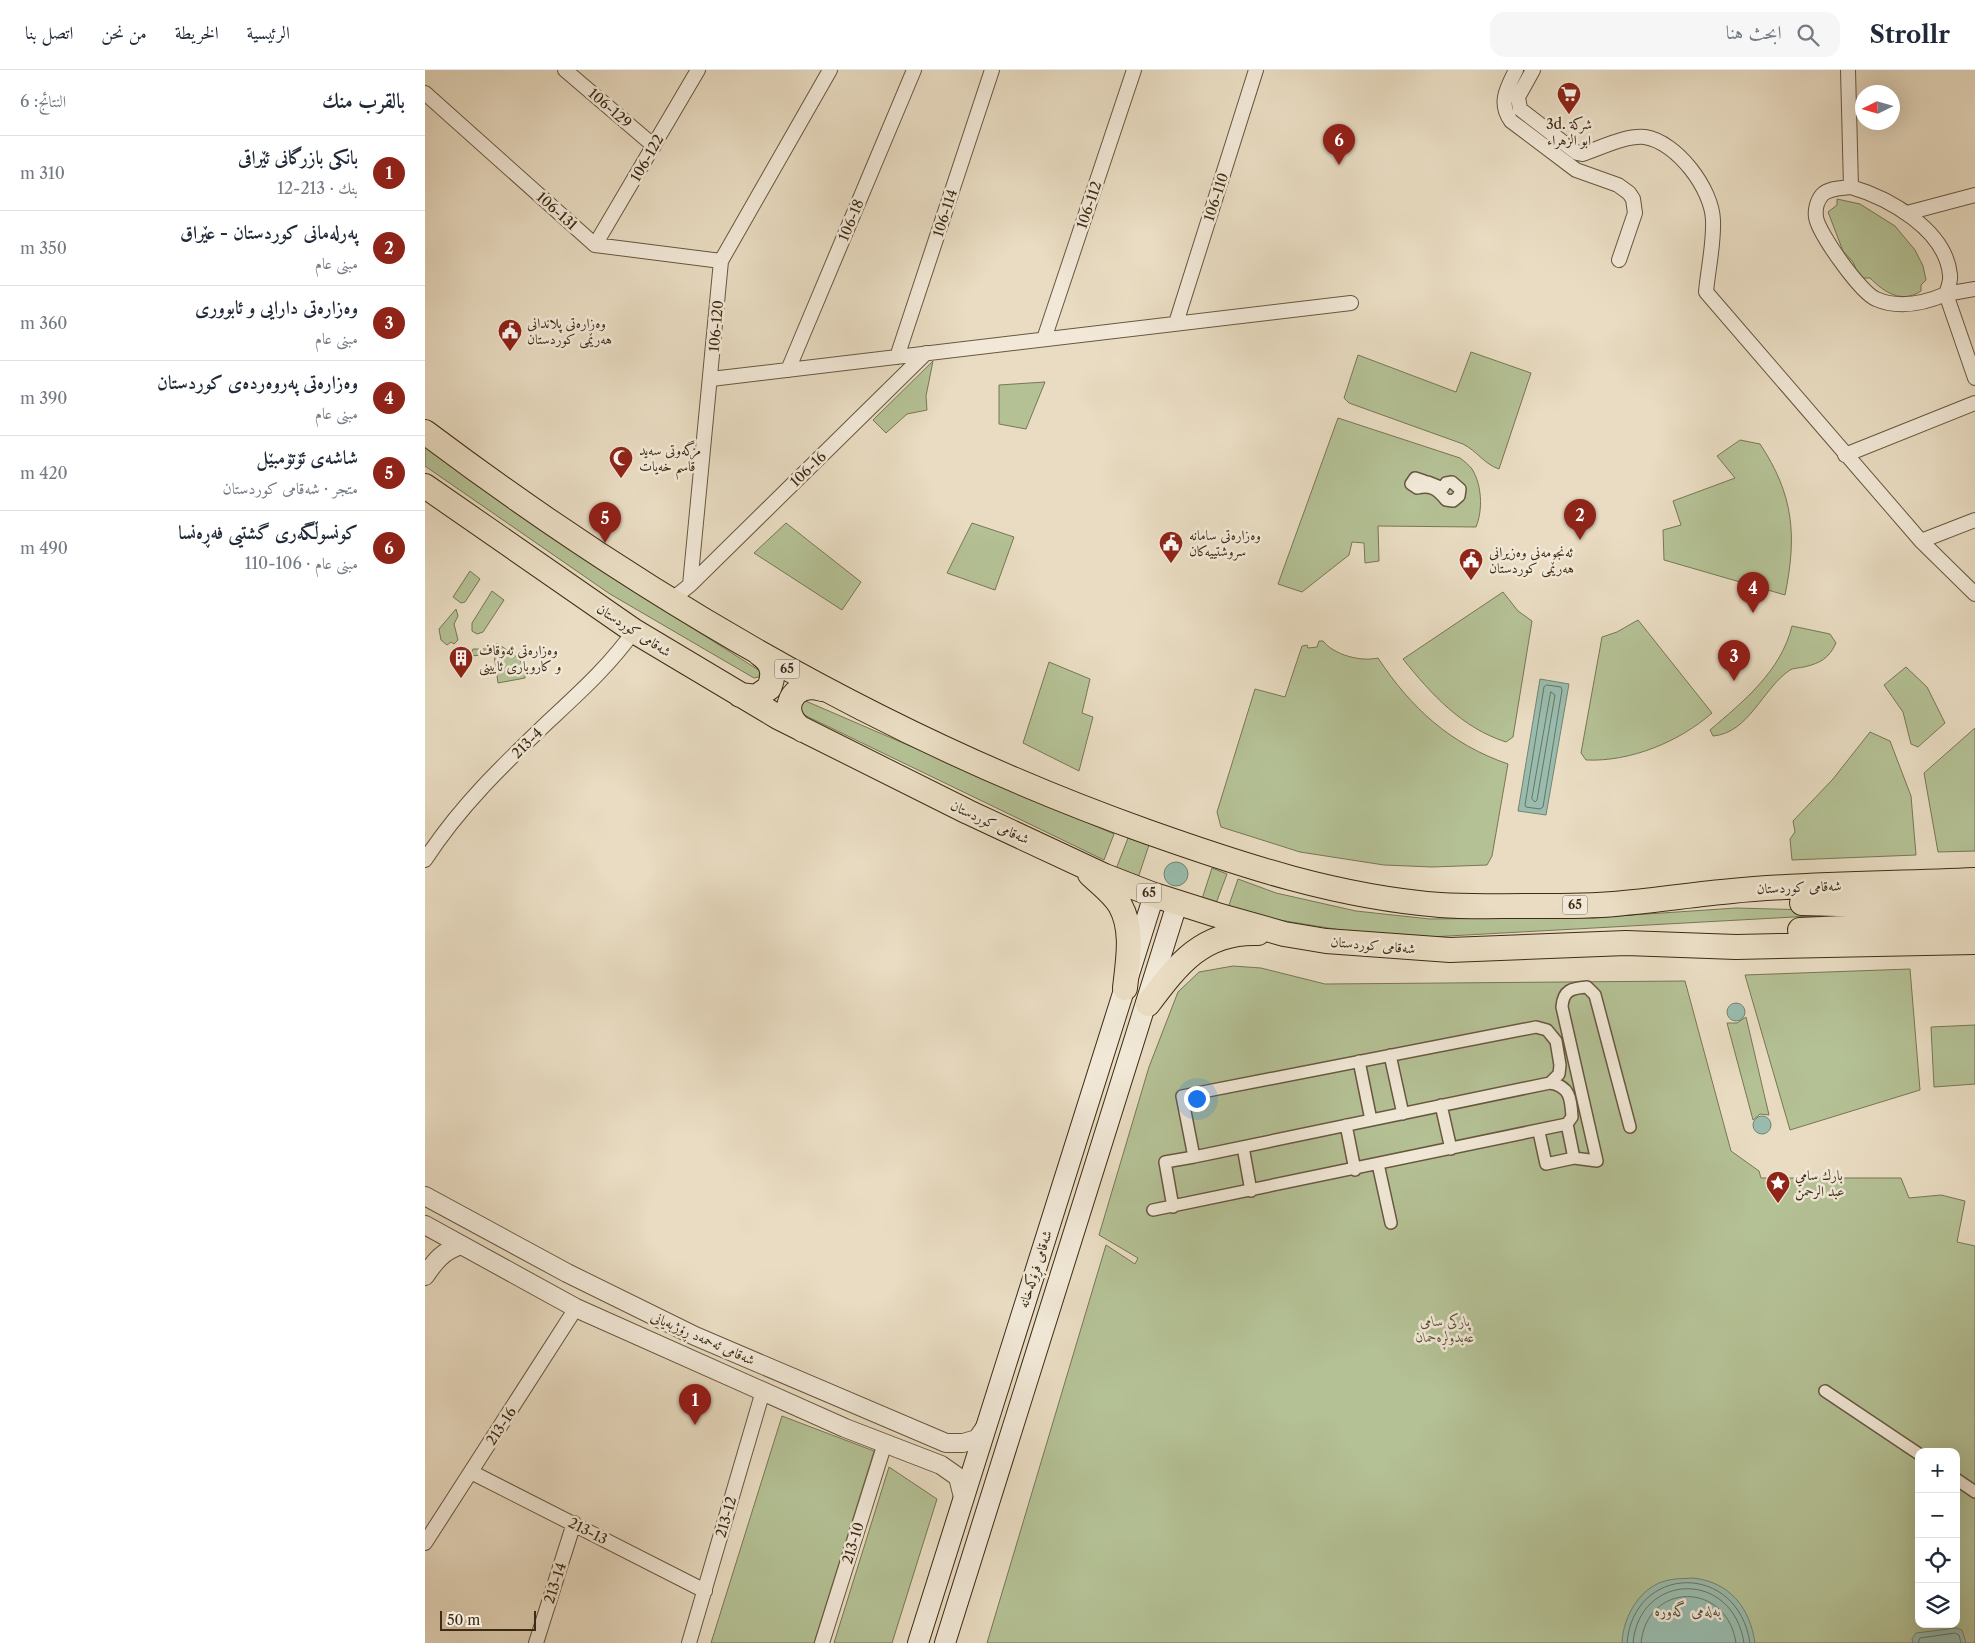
<!DOCTYPE html>
<html lang="ar">
<meta charset="utf-8">
<style>
body{margin:0;font-family:"Libre Caslon Text",Amiri,serif;background:#f6f6f7;color:#1f2937;direction:rtl}
.controls{position:absolute;right:15px;bottom:15px;display:grid;overflow:hidden;border-radius:10px;box-shadow:0 5px 20px #0002}
.controls button{width:45px;height:45px;display:grid;place-items:center;padding:0;border:0;border-bottom:1px solid #e0e1e3;background:#fff;color:#1f2937;font:25px sans-serif}
.compass{position:absolute;left:1430px;top:15px;width:45px;height:45px;border-radius:50%;background:#fff;box-shadow:0 5px 20px #0002;rotate:265deg}
.scale{position:absolute;left:15px;bottom:12px;width:96px;box-sizing:border-box;padding-left:5px;border:2px solid #3d2b14;border-top:0;font-size:14px;line-height:18px;white-space:nowrap;color:#3d2b14;-webkit-text-stroke:4px #f1e8d7;paint-order:stroke}
.you{position:absolute;left:771px;top:1028px;width:18px;height:18px;margin:-12px;border:4px solid #fff;border-radius:50%;background:#1a73e8;box-shadow:0 0 0 8px #1a73e833}
.badge{display:grid;place-items:center;width:32px;height:32px;border-radius:50%;background:#8f2418;color:#fff;font-size:16px;font-weight:700}
.pin{position:absolute;translate:-50% -41px;filter:drop-shadow(0 1px 2px #0008)}
.pin::after{content:'';position:absolute;top:26px;width:18px;height:15px;background:inherit;clip-path:polygon(0 0,100% 0,50% 100%)}
.list{margin:0;padding:0;list-style:none}
h2{display:flex;justify-content:space-between;align-items:center;height:65px;margin:0;padding:0 20px;font-size:21px}
h2 small{font-size:16px;font-weight:400;color:#747a83}
.list li{display:grid;grid-template-columns:32px 1fr auto;gap:15px;align-items:center;box-sizing:border-box;height:75px;padding:0 20px;border-top:1px solid #e0e1e3}
.list b{display:block;font-size:19px;white-space:nowrap}
.list p{margin:0;font-size:16px;white-space:nowrap;color:#747a83}
.list em{font-size:16px;font-style:normal;color:#747a83}
.icon{flex:none;width:28px;height:28px;fill:none;stroke:currentColor;stroke-width:2;stroke-linecap:round;stroke-linejoin:round}
.map{position:relative;flex:none;width:1550px;height:1573px;overflow:hidden;direction:ltr}
header{display:flex;align-items:center;gap:30px;box-sizing:border-box;height:70px;padding:0 25px;background:#fff;border-bottom:1px solid #e0e1e3}
header strong{font-size:24px}
nav{display:flex;gap:28px;margin-inline-start:auto;font-size:18px}
.search{width:350px;height:45px;background:#f6f6f7;display:flex;align-items:center;gap:12px;box-sizing:border-box;padding:0 18px;border-radius:15px;color:#747a83;font-size:19px}
main{display:flex}
aside{flex:1;background:#fff}
.map>svg:first-child{display:block}
.green{fill:#b4c195;stroke:#787654;fill-rule:evenodd}
.water{fill:#99bcae;stroke:#748270}
.lines{fill:none;stroke-linecap:round;stroke-linejoin:round}
.shore{stroke:#6b7461;stroke-width:1}
.pedestrian-casing{stroke:#685740;stroke-width:14}
.minor-casing{stroke:#685740;stroke-width:16}
.tertiary-casing{stroke:#685740;stroke-width:20}
.secondary-casing{stroke:#3d2b14;stroke-width:22}
.trunk-casing{stroke:#3d2b14;stroke-width:26}
.pedestrian{stroke:#f1e8d7;stroke-width:11}
.minor{stroke:#f1e8d7;stroke-width:14}
.tertiary{stroke:#f1e8d7;stroke-width:18}
.secondary{stroke:#f1e8d7;stroke-width:20}
.trunk{stroke:#e9dcc2;stroke-width:24}
.labels{text-anchor:middle;stroke-width:5;stroke-linejoin:round;paint-order:stroke}
.shield{fill:#f1e8d7;stroke:#73644e;stroke-width:1}
.shield-label{font-size:12px;font-weight:bold;fill:#3d2b14}
.street-label{font-size:14px;fill:#3d2b14;stroke:#f1e8d7}
.poi-label{font-size:14px;fill:#3d2b14;stroke:#f1e8d7;text-anchor:start}
.park-label{font-size:14px;font-style:italic;fill:#5b5034;stroke:#f1e8d7}
.water-label{font-size:15px;font-style:italic;fill:#544f3a;stroke:#f1e8d7}
</style>
<header>
<strong>Strollr</strong>
<div class="search"><svg class="icon" aria-label="search" viewBox="0 0 24 24"><circle cx="10" cy="10" r="6"/><path d="M15 15l6 6"/></svg>ابحث هنا</div>
<nav><a>الرئيسية</a><a>الخريطة</a><a>من نحن</a><a>اتصل بنا</a></nav>
</header>
<main>
<div class="map">
<svg width="1550" height="1573" viewBox="0 0 1550 1573">
<rect width="100%" height="100%" fill="#e9dcc2"/>
<filter id="stains"><feTurbulence type="fractalNoise" baseFrequency=".004" numOctaves="4"/><feColorMatrix values="0 0 0 0 .2 0 0 0 0 .09 0 0 0 0 .02 0 0 0 .5 -.17"/></filter>
<radialGradient id="worn" r=".72"><stop offset=".6" stop-color="#630" stop-opacity="0"/><stop offset="1" stop-color="#630" stop-opacity=".3"/></radialGradient>
<path class="green" d="M1412,129l23,5 35,22 20,24 8,16 3,14 -5,5v6c-20,13 -37,1 -51,-13h-10l-7,-16 -10,-11 -15,-39 9,-7z
M1046,282l60,21 -32,96c-15,-5 -22,-18 -36,-25l-114,-41 -5,-5 14,-43 98,37z
M508,291l-7,35 1,14 -20,4 -21,19 -13,-13z
M620,312l-19,47 -27,-5v-39z
M913,348l122,40c4,3 9,7 12,11 10,16 11,41 4,58l-98,-1 1,35 -14,2 -1,-20 -12,-1 -3,13 -47,37 -24,-8z
M1315,370l20,4c34,51 37,92 25,151l-121,-35 -1,-30 18,-5 -8,-24 62,-23 -18,-22z
M0,376l194,135 141,90 -1,6 -5,1 -144,-84 -185,-128z
M361,453l75,59 -19,28 -88,-57z
M547,453l42,14 -19,53 -48,-17z
M45,501l10,8 -15,23 -4,1 -8,-6z
M67,521l12,9 -21,32 -6,2 -5,-3v-8z
M1078,522l15,19 14,10 -19,116 -7,5c-44,-14 -75,-48 -103,-83z
M31,539l2,7 -4,8 4,16 -4,4 -3,-2 -4,3 -6,-5 -2,-11z
M1213,550l74,93c-33,29 -82,49 -126,47l-5,-7 21,-116 15,-5z
M1367,556l38,8 6,9c-7,15 -15,20 -32,24 -4,1 -11,1 -14,3 -28,19 -41,63 -77,66l-3,-6c34,-29 71,-59 82,-104z
M894,571h4c11,14 38,21 55,17 33,50 72,86 130,106l-16,92 -5,9 -55,2 -48,-2 -84,-13 -79,-25 -4,-15 38,-123 30,8 17,-51 5,-1 1,3 9,-1z
M70,574h3c13,9 29,16 27,34l-27,5 -4,-29 -24,2 3,-7h14z
M624,592l41,17 -8,34 11,4 -14,54 -56,-28z
M1481,597l21,20 18,36 -27,24 -7,-3 -8,-32 -19,-27z
M376,629l313,135 -10,26 -308,-149z
M1550,658v123l-37,1 -14,-79z
M1445,662l20,9 21,55 5,59 -124,5 -2,-21 5,-7 -2,-11 40,-42z
M703,768l21,7 -11,33 -22,-9z
M787,798l15,6 -12,32 -14,-4z
M813,809l38,14 80,18 74,8 173,-2 133,-9 149,4 -455,25 -77,-5 -86,-14 -39,-10z
M808,896l28,2 64,16 360,-3 46,170 28,20 2,7h140l8,20 32,-3 24,6 -8,41 18,4v397h-988l119,-398 29,19 3,-6 -39,-23 50,-168 29,-75 21,-20zM1494,1382h37v172h-37z
M1485,899l10,121 -130,40 -45,-155z
M1321,947l23,98 -9,-1 -7,6 -26,-97h10z
M1550,955v59l-41,3 -3,-60z
M357,1346l92,35 -60,192h-103z
M464,1397l48,32 -45,144h-58z"/>
<path class="water" d="M1115,609l29,5 -23,131 -28,-4z
M739 804a12 12 0 1 1 24 0a12 12 0 1 1-24 0Z
M1302 942a9 9 0 1 1 18 0a9 9 0 1 1-18 0Z
M1328 1055a9 9 0 1 1 18 0a9 9 0 1 1-18 0Z
M1268,1508c37,4 57,30 62,65h-133c1,-27 19,-58 47,-63 8,-2 16,-1 24,-2z
M1531,1558l6,2 4,13h-53l-1,-4 4,-6z"/>
<g class="lines">
<path class="shore" d="M1122,615l14,2 1,3 -19,117 -3,2 -14,-2 -1,-2 19,-118z
M1126,622l4,3 -18,105 -2,2 -3,-3z
M1202,1573c6,-79 111,-82 123,0
M1208,1573c6,-71 100,-74 111,0
M1216,1573c6,-62 86,-62 95,0
M1493,1573l2,-5 35,-5 4,2 2,8"/>
<defs>
<path id="pedestrian" d="M990,408l9,3 -1,4 5,-3 15,6 3,-5 6,-1 8,7 -1,7 -6,5 -7,-1c-9,-11 -15,-15 -29,-12l-6,-4z
M965,985l13,59
M934,991l12,59
M1125,1013l-356,74 -12,-61 354,-69 11,3 9,11 4,24 -1,9 -9,9c20,3 21,16 22,34l-5,7 7,34
M1016,1035l10,44
M921,1055l9,45
M1114,1062l7,32 28,-6 23,3 -35,-154c1,-17 10,-19 25,-20l8,8 35,132
M818,1077l8,44
M953,1094l13,59
M748,1137l-8,-45 29,-5
M728,1140l414,-86
M1400,1321l94,63
M1531,1409l19,13"/>
<path id="minor" d="M140,0l89,76
M1091,0c-9,18 -18,33 -5,51l65,49 42,15 11,8 4,6 2,14 -16,47
M1108,0l-15,27 2,12 57,44 5,1c19,-6 43,-19 63,-17 32,5 67,52 68,83 1,24 -5,49 -7,72l215,249 54,53
M1423,0l3,117
M0,23l170,152 126,16
M1426,117c38,11 95,43 99,88 1,6 -2,13 -4,19 -21,9 -47,15 -70,5 -15,-6 -58,-66 -60,-82 -1,-7 1,-16 6,-22 6,-7 20,-7 29,-8z
M1482,143l68,-18
M170,175l103,-175
M1550,219l-29,5 29,84
M751,253l80,-253
M619,269l90,-269
M472,287l95,-287
M363,300l126,-300
M286,309l640,-76
M1420,385l130,-52
M1496,471l54,-21
M265,515l236,-232
M246,530l19,-15 31,-324 109,-191
M0,790c35,-54 79,-96 125,-140 30,-28 60,-55 84,-89
M46,1402l234,119
M0,1473l151,-235
M111,1573l38,-120
M264,1573l74,-252
M397,1573l63,-200"/>
<path id="tertiary" d="M0,1126l142,77 128,63 251,107h17l14,-4 9,-13
M0,1155l151,83 269,120 96,37 17,12 5,20
M0,1206c10,-15 18,-25 36,-31"/>
<path id="secondary" d="M493,1573l236,-748
M520,1573l232,-739"/>
<path id="trunk" d="M0,362c222,167 461,307 723,400 96,34 190,65 292,73 27,2 56,1 84,1 33,0 67,1 100,-3 36,-3 72,-9 108,-12 80,-8 162,-7 243,-11
M0,416l209,145 144,86 190,95 137,64 49,19 63,20 67,19 42,7 124,9 176,-7 110,4 239,-5
M315,625l16,2 13,-9c6,-14 4,-25 -9,-34
M378,660c-27,-17 -11,-51 19,-41
M665,804c9,9 23,19 30,31 14,25 8,55 5,83
M1377,833l109,3 64,-3
M1375,860l175,-8
M723,934c30,-40 55,-73 110,-71"/>
</defs>
<use href="#pedestrian" class="pedestrian-casing"/>
<use href="#minor" class="minor-casing"/>
<use href="#tertiary" class="tertiary-casing"/>
<use href="#secondary" class="secondary-casing"/>
<use href="#trunk" class="trunk-casing"/>
<use href="#pedestrian" class="pedestrian"/>
<use href="#minor" class="minor"/>
<use href="#tertiary" class="tertiary"/>
<use href="#secondary" class="secondary"/>
<use href="#trunk" class="trunk"/>
</g>
<defs>
<symbol id="supermarket-pin" viewBox="-11 -11 22 30"><path d="M0 17L-7.5 6A9.5 9.5 0 1 1 7.5 6Z" fill="#8f2418" stroke="#f1e8d7"/><path d="M-6-5.5h2.5l.6 2H6L4.5 2H-2.5L-4.4-4H-6ZM-1.5 3.2a1.3 1.3 0 1 0 .1 0ZM3 3.2a1.3 1.3 0 1 0 .1 0Z" fill="#fff"/></symbol>
<symbol id="civic-pin" viewBox="-11 -11 22 30"><path d="M0 17L-7.5 6A9.5 9.5 0 1 1 7.5 6Z" fill="#8f2418" stroke="#f1e8d7"/><path d="M-.6-6.5H3V-4.5H.6V-3L4-1V1h2V6H-6V1h2V-1L-.6-3ZM-1.2 2.5V6h2.4V2.5Z" fill="#fff"/></symbol>
<symbol id="mosque-pin" viewBox="-11 -11 22 30"><path d="M0 17L-7.5 6A9.5 9.5 0 1 1 7.5 6Z" fill="#8f2418" stroke="#f1e8d7"/><path d="M3.5-4.9A6 6 0 1 0 3.5 4.9A5 5 0 1 1 3.5-4.9Z" fill="#fff"/></symbol>
<symbol id="building-pin" viewBox="-11 -11 22 30"><path d="M0 17L-7.5 6A9.5 9.5 0 1 1 7.5 6Z" fill="#8f2418" stroke="#f1e8d7"/><path d="M-4-6H4V6H1V3H-1V6H-4ZM-2.5-4.3h1.7v1.8h-1.7ZM.8-4.3h1.7v1.8H.8ZM-2.5-1h1.7V.8h-1.7ZM.8-1h1.7V.8H.8Z" fill="#fff"/></symbol>
<symbol id="sight-pin" viewBox="-11 -11 22 30"><path d="M0 17L-7.5 6A9.5 9.5 0 1 1 7.5 6Z" fill="#8f2418" stroke="#f1e8d7"/><path d="M0-6L1.8-2.2L6-1.7L2.9 1.2L3.7 5.4L0 3.3L-3.7 5.4L-2.9 1.2L-6-1.7L-1.8-2.2Z" fill="#fff"/></symbol>
</defs>
<g fill-rule="evenodd">
<use href="#supermarket-pin" x="1130" y="10" width="28" height="38"/>
<use href="#civic-pin" x="71" y="247" width="28" height="38"/>
<use href="#mosque-pin" x="182" y="374" width="28" height="38"/>
<use href="#civic-pin" x="732" y="459" width="28" height="38"/>
<use href="#civic-pin" x="1032" y="476" width="28" height="38"/>
<use href="#building-pin" x="22" y="574" width="28" height="38"/>
<use href="#sight-pin" x="1339" y="1099" width="28" height="38"/>
</g>
<g class="labels">
<g class="shield">
<rect x="349.5" y="589.5" width="25" height="19" rx="4"/>
<rect x="711.5" y="813.5" width="25" height="19" rx="4"/>
<rect x="1137.5" y="825.5" width="25" height="19" rx="4"/>
</g>
<g class="shield-label">
<text x="362" y="603">65</text>
<text x="724" y="827">65</text>
<text x="1150" y="839">65</text>
</g>
<g class="street-label">
<text transform="translate(185 38) rotate(41)" y="5">106-129</text>
<text transform="translate(222 88) rotate(-60)" y="5">106-122</text>
<text transform="translate(791 127) rotate(-72)" y="5">106-110</text>
<text transform="translate(664 135) rotate(-71)" y="5">106-112</text>
<text transform="translate(132 141) rotate(42)" y="5">106-131</text>
<text transform="translate(520 143) rotate(-72)" y="5">106-114</text>
<text transform="translate(426 150) rotate(-67)" y="5">106-18</text>
<text transform="translate(291 256) rotate(-85)" y="5">106-120</text>
<text transform="translate(383 399) rotate(-44)" y="5">106-16</text>
<text transform="translate(209 560) rotate(33)" y="5">شەقامی کوردستان</text>
<text transform="translate(102 673) rotate(-45)" y="5">213-4</text>
<text transform="translate(565 752) rotate(25)" y="5">شەقامی کوردستان</text>
<text transform="translate(1374 817) rotate(-2)" y="5">شەقامی کوردستان</text>
<text transform="translate(948 875) rotate(5)" y="5">شەقامی کوردستان</text>
<text transform="translate(610 1199) rotate(-72)" y="5">شەقامی فڕۆکەخانە</text>
<text transform="translate(278 1268) rotate(24)" y="5">شەقامی ئەحمەد ڕۆژبەیانی</text>
<text transform="translate(76 1356) rotate(-57)" y="5">213-16</text>
<text transform="translate(301 1447) rotate(-74)" y="5">213-12</text>
<text transform="translate(163 1461) rotate(27)" y="5">213-13</text>
<text transform="translate(428 1473) rotate(-73)" y="5">213-10</text>
<text transform="translate(130 1513) rotate(-72)" y="5">213-14</text>
</g>
<g class="poi-label">
<text x="1144" y="59" text-anchor="middle">3d. شركة<tspan x="1144" dy="16">ابو الزهراء</tspan></text>
<text x="102" y="258">وەزارەتی پلاندانی<tspan x="102" dy="16">هەرێمی کوردستان</tspan></text>
<text x="214" y="385">مزگەوتی سەید<tspan x="214" dy="16">قاسم خەیات</tspan></text>
<text x="764" y="470">وەزارەتی سامانە<tspan x="764" dy="16">سروشتییەکان</tspan></text>
<text x="1064" y="487">ئەنجومەنی وەزیرانی<tspan x="1064" dy="16">هەرێمی کوردستان</tspan></text>
<text x="54" y="585">وەزارەتی ئەوقاف<tspan x="54" dy="16">و کاروباری ئایینی</tspan></text>
<text x="1370" y="1110">بارك سامي<tspan x="1370" dy="16">عبد الرحمن</tspan></text>
</g>
<g class="park-label">
<text x="1020" y="1256">پارکی سامی<tspan x="1020" dy="16">عەبدولڕەحمان</tspan></text>
</g>
<g class="water-label">
<text x="1263" y="1546">بەلەمی گەورە</text>
</g>
</g>
<rect width="100%" height="100%" filter="url(#stains)"/>
<rect width="100%" height="100%" fill="url(#worn)"/>
</svg>
<div class="controls">
<button>+</button>
<button>−</button>
<button><svg class="icon" aria-label="locate" viewBox="0 0 24 24"><circle cx="12" cy="12" r="6"/><path d="M12 2v4M12 18v4M2 12h4M18 12h4"/></svg></button>
<button><svg class="icon" aria-label="layers" viewBox="0 0 24 24"><path d="M12 4l9 5-9 5-9-5zM3 14l9 5 9-5"/></svg></button>
</div>
<svg class="compass" viewBox="-18 -18 36 36"><path d="M0-13l5 13h-10z" fill="#e53935"/><path d="M0 13l5-13h-10z" fill="#747a83"/></svg>
<div class="scale">50 m</div>
<div class="you"></div>
<div class="pin badge" style="left:270px;top:1355px">1</div>
<div class="pin badge" style="left:1155px;top:470px">2</div>
<div class="pin badge" style="left:1309px;top:611px">3</div>
<div class="pin badge" style="left:1328px;top:543px">4</div>
<div class="pin badge" style="left:180px;top:473px">5</div>
<div class="pin badge" style="left:914px;top:95px">6</div>
</div>
<aside>
<h2>بالقرب منك<small>النتائج: 6</small></h2>
<ul class="list">
<li><span class="badge">1</span><div><b>بانکی بازرگانی ئێراقی</b><p>بنك · 213-12</p></div><em>310 m</em></li>
<li><span class="badge">2</span><div><b>پەرلەمانی کوردستان - عێراق</b><p>مبنى عام</p></div><em>350 m</em></li>
<li><span class="badge">3</span><div><b>وەزارەتی دارایی و ئابووری</b><p>مبنى عام</p></div><em>360 m</em></li>
<li><span class="badge">4</span><div><b>وەزارەتی پەروەردەی کوردستان</b><p>مبنى عام</p></div><em>390 m</em></li>
<li><span class="badge">5</span><div><b>شاشەی ئۆتۆمبێل</b><p>متجر · شەقامی کوردستان</p></div><em>420 m</em></li>
<li><span class="badge">6</span><div><b>کونسوڵگەری گشتیی فەڕەنسا</b><p>مبنى عام · 106-110</p></div><em>490 m</em></li>
</ul>
</aside>
</main>
